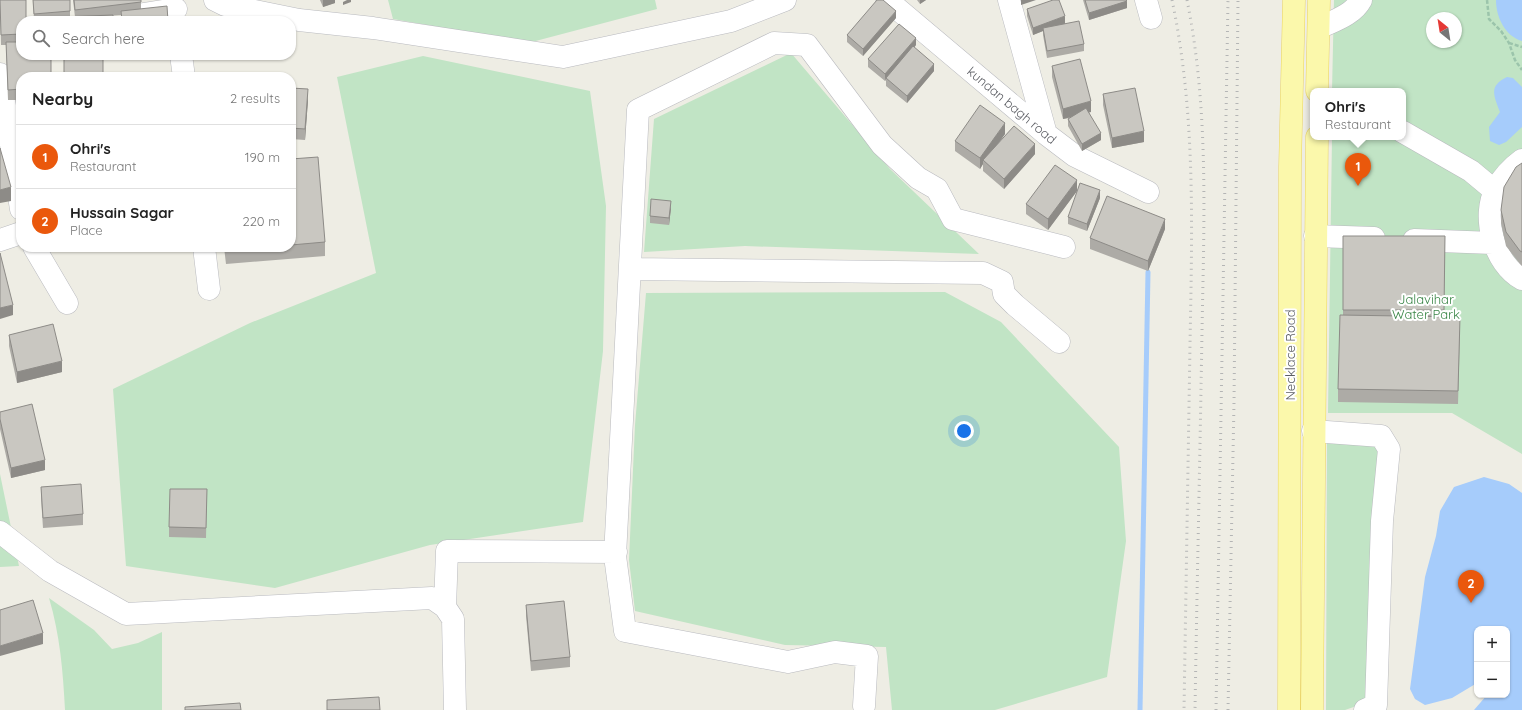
<!DOCTYPE html>
<meta charset="utf-8">
<style>
body{margin:0;font-family:Quicksand,sans-serif;background:#f2f2f2;color:#222}
.controls{position:absolute;right:12px;bottom:12px;display:grid;overflow:hidden;border-radius:8px;box-shadow:0 1px 3px #0004}
.controls button{width:36px;height:36px;display:grid;place-items:center;padding:0;border:0;border-bottom:1px solid #e0e0e0;background:#fff;color:#222;font:20px sans-serif}
.compass{position:absolute;left:1426px;top:12px;width:36px;height:36px;border-radius:50%;background:#fff;box-shadow:0 1px 3px #0004;rotate:330deg}
.you{position:absolute;left:964px;top:431px;width:14px;height:14px;margin:-10px;border:3px solid #fff;border-radius:50%;background:#1a73e8;box-shadow:0 0 0 6px #1a73e833}
.badge{display:grid;place-items:center;width:26px;height:26px;border-radius:50%;background:#ea580c;color:#fff;font-size:13px;font-weight:700}
.pin{position:absolute;translate:-50% -33px;filter:drop-shadow(0 1px 2px #0008)}
.pin::after{content:'';position:absolute;top:21px;width:14px;height:12px;background:inherit;clip-path:polygon(0 0,100% 0,50% 100%)}
.popup{position:absolute;left:1310px;top:88px;width:96px;height:52px;box-sizing:border-box;display:grid;place-content:center;border-radius:8px;background:#fff;filter:drop-shadow(0 1px 3px #0005);font-size:13px;white-space:nowrap;color:#767676}
.popup b{font-size:15px;color:#222}
.popup::after{content:'';position:absolute;left:50%;top:100%;margin-left:-8px;border:8px solid transparent;border-top-color:#fff}
.list{margin:0;padding:0;list-style:none}
h2{display:flex;justify-content:space-between;align-items:center;height:52px;margin:0;padding:0 16px;font-size:17px}
h2 small{font-size:13px;font-weight:400;color:#767676}
.list li{display:grid;grid-template-columns:26px 1fr auto;gap:12px;align-items:center;box-sizing:border-box;height:64px;padding:0 16px;border-top:1px solid #e0e0e0}
.list b{display:block;font-size:15px;white-space:nowrap}
.list p{margin:0;font-size:13px;white-space:nowrap;color:#767676}
.list em{font-size:13px;font-style:normal;color:#767676}
.icon{flex:none;width:22px;height:22px;fill:none;stroke:currentColor;stroke-width:2;stroke-linecap:round;stroke-linejoin:round}
.map{position:relative;flex:none;width:1522px;height:710px;overflow:hidden}
.search{position:absolute;background:#fff;box-shadow:0 1px 3px #0004;left:16px;top:16px;width:280px;height:44px;display:flex;align-items:center;gap:10px;box-sizing:border-box;padding:0 14px;border-radius:16px;color:#767676;font-size:15px}
.panel{position:absolute;background:#fff;box-shadow:0 1px 3px #0004;left:16px;top:72px;width:280px;height:180px;border-radius:16px}
.map>svg:first-child{display:block}
.green{fill:#c1e4c5;fill-rule:evenodd}
.water{fill:#a6ccfb}
.lines{fill:none;stroke-linecap:round;stroke-linejoin:round}
.stream{stroke:#a6ccfb;stroke-width:5}
.minor-casing{stroke:#b9babf;stroke-width:23}
.major-casing{stroke:#ebd460;stroke-width:23}
.path{stroke:#9bc4ab;stroke-width:2.5;stroke-dasharray:4 2;stroke-linecap:butt}
.minor{stroke:#fff;stroke-width:22}
.major{stroke:#fbf8ab;stroke-width:22}
.rail{stroke:#b4b5b5;stroke-width:3;stroke-dasharray:1 5;stroke-linecap:butt}
.wall{fill:#adaba6}
.shaded-wall{fill:#8d8b87}
.building{fill:#c9c7c1;stroke:#8d8b87}
.labels{text-anchor:middle;stroke-width:4;stroke-linejoin:round;paint-order:stroke}
.street-label{font-size:13px;fill:#5c5e64;stroke:#fff}
.park-label{font-size:13px;fill:#398546;stroke:#fff}
</style>
<div class="map">
<svg width="1522" height="710" viewBox="0 0 1522 710">
<rect width="100%" height="100%" fill="#eeede4"/>
<path class="green" d="M388,0h267l2,9 -129,34 -135,-24z
M1334,0h188v454l-70,-41h-124l4,-276h71v-46h-71zM1432,18h24v24h-24z
M791,53l99,116 89,85 -234,-8 -101,6 10,-133z
M423,56l167,35 16,115 -3,145 -20,171 -153,23 -155,43 -149,-22 -13,-177 137,-66 126,-50 -39,-196z
M945,292l56,30 118,125 7,94 -19,136 -112,33h-103l-6,-63 -101,-2 -150,-34 -6,-51 6,-135 11,-132z
M1327,442l51,2 -10,258 -23,8h-19z
M0,474l19,92 -19,1z
M49,598l45,32 18,19 26,-6 24,-11v78h-97c-2,-39 -5,-75 -16,-112z"/>
<path class="water" d="M1496,0h26v41c-17,-5 -26,-24 -26,-41z
M1507,77l6,1 9,9v40l-16,15 -7,3 -9,-4 -1,-14 11,-15c-6,-16 -12,-26 7,-35z
M1484,477l25,7 13,9v217h-48l13,-15h20v-66h-30v54l-25,15 -27,7 -10,-6 -5,-10 15,-112 11,-41 4,-25 14,-24z"/>
<g class="lines">
<path class="stream" d="M1140,710l8,-438"/>
<defs>
<path id="minor" d="M215,0l10,5 74,15 74,8 190,29 168,-36 54,-21
M887,0l159,134 29,22 73,36
M1009,0l37,134
M1146,0l5,18
M137,15l39,-6
M1319,28c14,-7 34,-13 42,-28
M181,55l3,22
M0,74l21,135
M1403,132l68,39 24,20
M1522,160c-11,8 -19,17 -26,29 -15,27 -2,75 26,90
M1315,236l59,2
M0,240l21,-7
M1414,240l79,3
M34,247l33,56
M204,247l5,42
M631,269l352,4 19,9 2,12 11,11 44,37
M1313,431l68,5 8,13 -7,72 -6,184 -11,5
M0,532l50,39 76,43 306,-16 13,9 8,12 2,91
M445,607l2,-56 169,1
M864,706l3,-50 -32,-4 -47,10 -163,-31 -10,-75 23,-446 136,-67 33,2 75,100 36,33 19,11 16,30 111,28"/>
<path id="major" d="M1317,91l2,-91
M1289,710l1,-543 4,-167
M1312,710l5,-573"/>
</defs>
<use href="#minor" class="minor-casing"/>
<use href="#major" class="major-casing"/>
<path class="path" d="M1487,0l2,19 12,12 8,12 6,17 7,10
M1509,43l13,4"/>
<use href="#minor" class="minor"/>
<use href="#major" class="major"/>
<path class="rail" d="M1172,0c24,114 20,230 18,345 -2,122 -4,243 -6,365
M1187,0c22,109 17,221 15,331 -2,126 -5,253 -7,379
M1216,710l12,-710
M1228,710l6,-307 4,-403"/>
</g>
<path class="wall" d="M0,0l21,21v111h-3l-1,-32h-9l-2,-55h-5z
M33,0h37v17h5l-2,-17h68v9l27,12h-47v-6l-87,6z
M320,0h15v3l-12,4z
M917,0h9l-6,4z
M1083,0h43l1,8 -38,12z
M1027,9l38,15 19,20v7l-37,7 -4,-23v-4l-10,4 -6,-19z
M896,18l-33,38 -16,-14v-7z
M916,45l-2,3 20,23 -27,32 -21,-17v-6l-1,1 -17,-14v-8z
M1052,66l39,46h-2l12,28 -19,11 -14,-25v-7l2,-1 -7,1 -11,-42z
M291,88l17,12 -3,40 -14,-1z
M1103,94l41,48 -32,6 -9,-43z
M1005,134l-5,7 35,13 -31,35 -21,-18v-7l-3,5 -25,-18v-10z
M291,159l34,83v14l-99,8 -2,-17h67z
M1522,163v103l-2,-2 -14,-18 -5,-23v-13z
M1077,191l-29,39 -22,-16v-10z
M1100,198l-13,33 -19,-7v-7z
M671,208l-2,17 -19,-2v-7z
M1165,229l-17,42 -58,-22v-11z
M1343,236h102l-1,81 16,14 -2,73 -120,-2v-13l5,-74z
M9,335l53,37 -45,11 -8,-37z
M0,412l45,58 -34,8 -11,-49z
M41,487l42,27v11l-40,3 -2,-30z
M207,489l-1,49 -37,-1v-10z
M526,605l44,52v10l-39,4 -5,-55z"/>
<path class="shaded-wall" d="M323,0h12v3l-12,4z
M347,0h4v2l-8,3v-3z
M920,0h6l-6,4z
M1021,0h15l-15,5z
M1127,1v7l-38,12v-7z
M896,11v7l-33,38v-7z
M1065,16v8l-22,4v3l-10,4v-7z
M916,38v7l-29,34 -1,-1 -1,3v-7z
M934,64v7l-27,32v-7z
M308,89v11l-3,40v-11z
M1091,101v11l-28,7v-10z
M1005,123v11l-20,28 -2,-2v4l-3,5v-11z
M1144,131v11l-32,6v-10z
M1101,133v7l-19,11v-7z
M1035,144v10l-31,35v-10z
M1077,180v11l-29,39v-11z
M11,187v14l-11,2v-13z
M1100,190v8l-13,33v-7z
M671,201v7l-2,17v-7z
M1165,219v10l-17,42v-10z
M13,305v10l-13,4v-11z
M62,361v11l-45,11v-11z
M45,460v10l-34,8v-10z
M43,633v11l-43,12v-10z"/>
<path class="building" d="M0,0h26v21h-5v13l-20,1z
M33,0h37v11l-36,3z
M74,0h67v2l-66,8z
M877,0h6l13,11 -33,38 -16,-14z
M1053,0h6l6,16 -32,12 -6,-19z
M1085,0h41l1,1 -38,12z
M167,6l1,15h-46l-1,-10z
M113,15v6h-49l-1,-4z
M1079,21l5,23 -37,7 -4,-23z
M899,24l17,14 -31,36 -17,-15z
M6,42h15v13h30v22h-30v12l-13,1z
M913,46l21,18 -27,32 -21,-18z
M103,56v21h-39v-20z
M1080,59l11,42 -28,8 -11,-43z
M246,74v3h-39v-2z
M291,88l17,1 -3,40 -14,-1z
M1135,88l9,43 -32,7 -9,-44z
M17,92h4v29h-3z
M980,105l25,18 -25,35 -25,-17z
M1086,108l15,25 -19,11 -14,-25z
M1014,126l21,18 -31,35 -21,-19z
M0,148l11,39 -11,3z
M318,157l7,85 -34,3v-86z
M1522,163v89l-2,-1 -14,-19 -5,-22 3,-23 12,-20z
M1055,165l22,15 -29,39 -22,-15z
M1080,183l20,7 -13,34 -19,-7z
M1107,196l58,23 -17,42 -58,-23z
M651,199l20,2 -2,17 -19,-2z
M1343,236h102l-1,74h-101z
M226,247h42l-42,4z
M0,253l13,52 -13,3z
M1340,315l120,2 -2,74 -120,-2z
M53,324l9,37 -45,11 -8,-37z
M32,404l13,56 -34,8 -11,-49v-7z
M81,484l2,30 -40,4 -2,-31z
M170,489h37l-1,39 -37,-1z
M33,600l10,33 -43,13v-36z
M564,601l6,56 -39,4 -5,-56z
M379,697l1,13h-53v-10z
M240,703l1,7h-56v-3z"/>
<g class="labels">
<g class="street-label">
<text transform="translate(1012 105) rotate(40)" y="5">kundan bagh road</text>
<text transform="translate(1290 355) rotate(-90)" y="5">Necklace Road</text>
</g>
<g class="park-label">
<text x="1426" y="304">Jalavihar<tspan x="1426" dy="15">Water Park</tspan></text>
</g>
</g>
</svg>
<div class="controls">
<button>+</button>
<button>−</button>
</div>
<svg class="compass" viewBox="-18 -18 36 36"><path d="M0-13l5 13h-10z" fill="#e53935"/><path d="M0 13l5-13h-10z" fill="#767676"/></svg>
<div class="you"></div>
<div class="pin badge" style="left:1358px;top:186px">1</div>
<div class="popup"><b>Ohri's</b>Restaurant</div>
<div class="pin badge" style="left:1471px;top:603px">2</div>
<div class="search"><svg class="icon" aria-label="search" viewBox="0 0 24 24"><circle cx="10" cy="10" r="6"/><path d="M15 15l6 6"/></svg>Search here</div>
<section class="panel">
<h2>Nearby<small>2 results</small></h2>
<ul class="list">
<li><span class="badge">1</span><div><b>Ohri's</b><p>Restaurant</p></div><em>190 m</em></li>
<li><span class="badge">2</span><div><b>Hussain Sagar</b><p>Place</p></div><em>220 m</em></li>
</ul>
</section>
</div>
